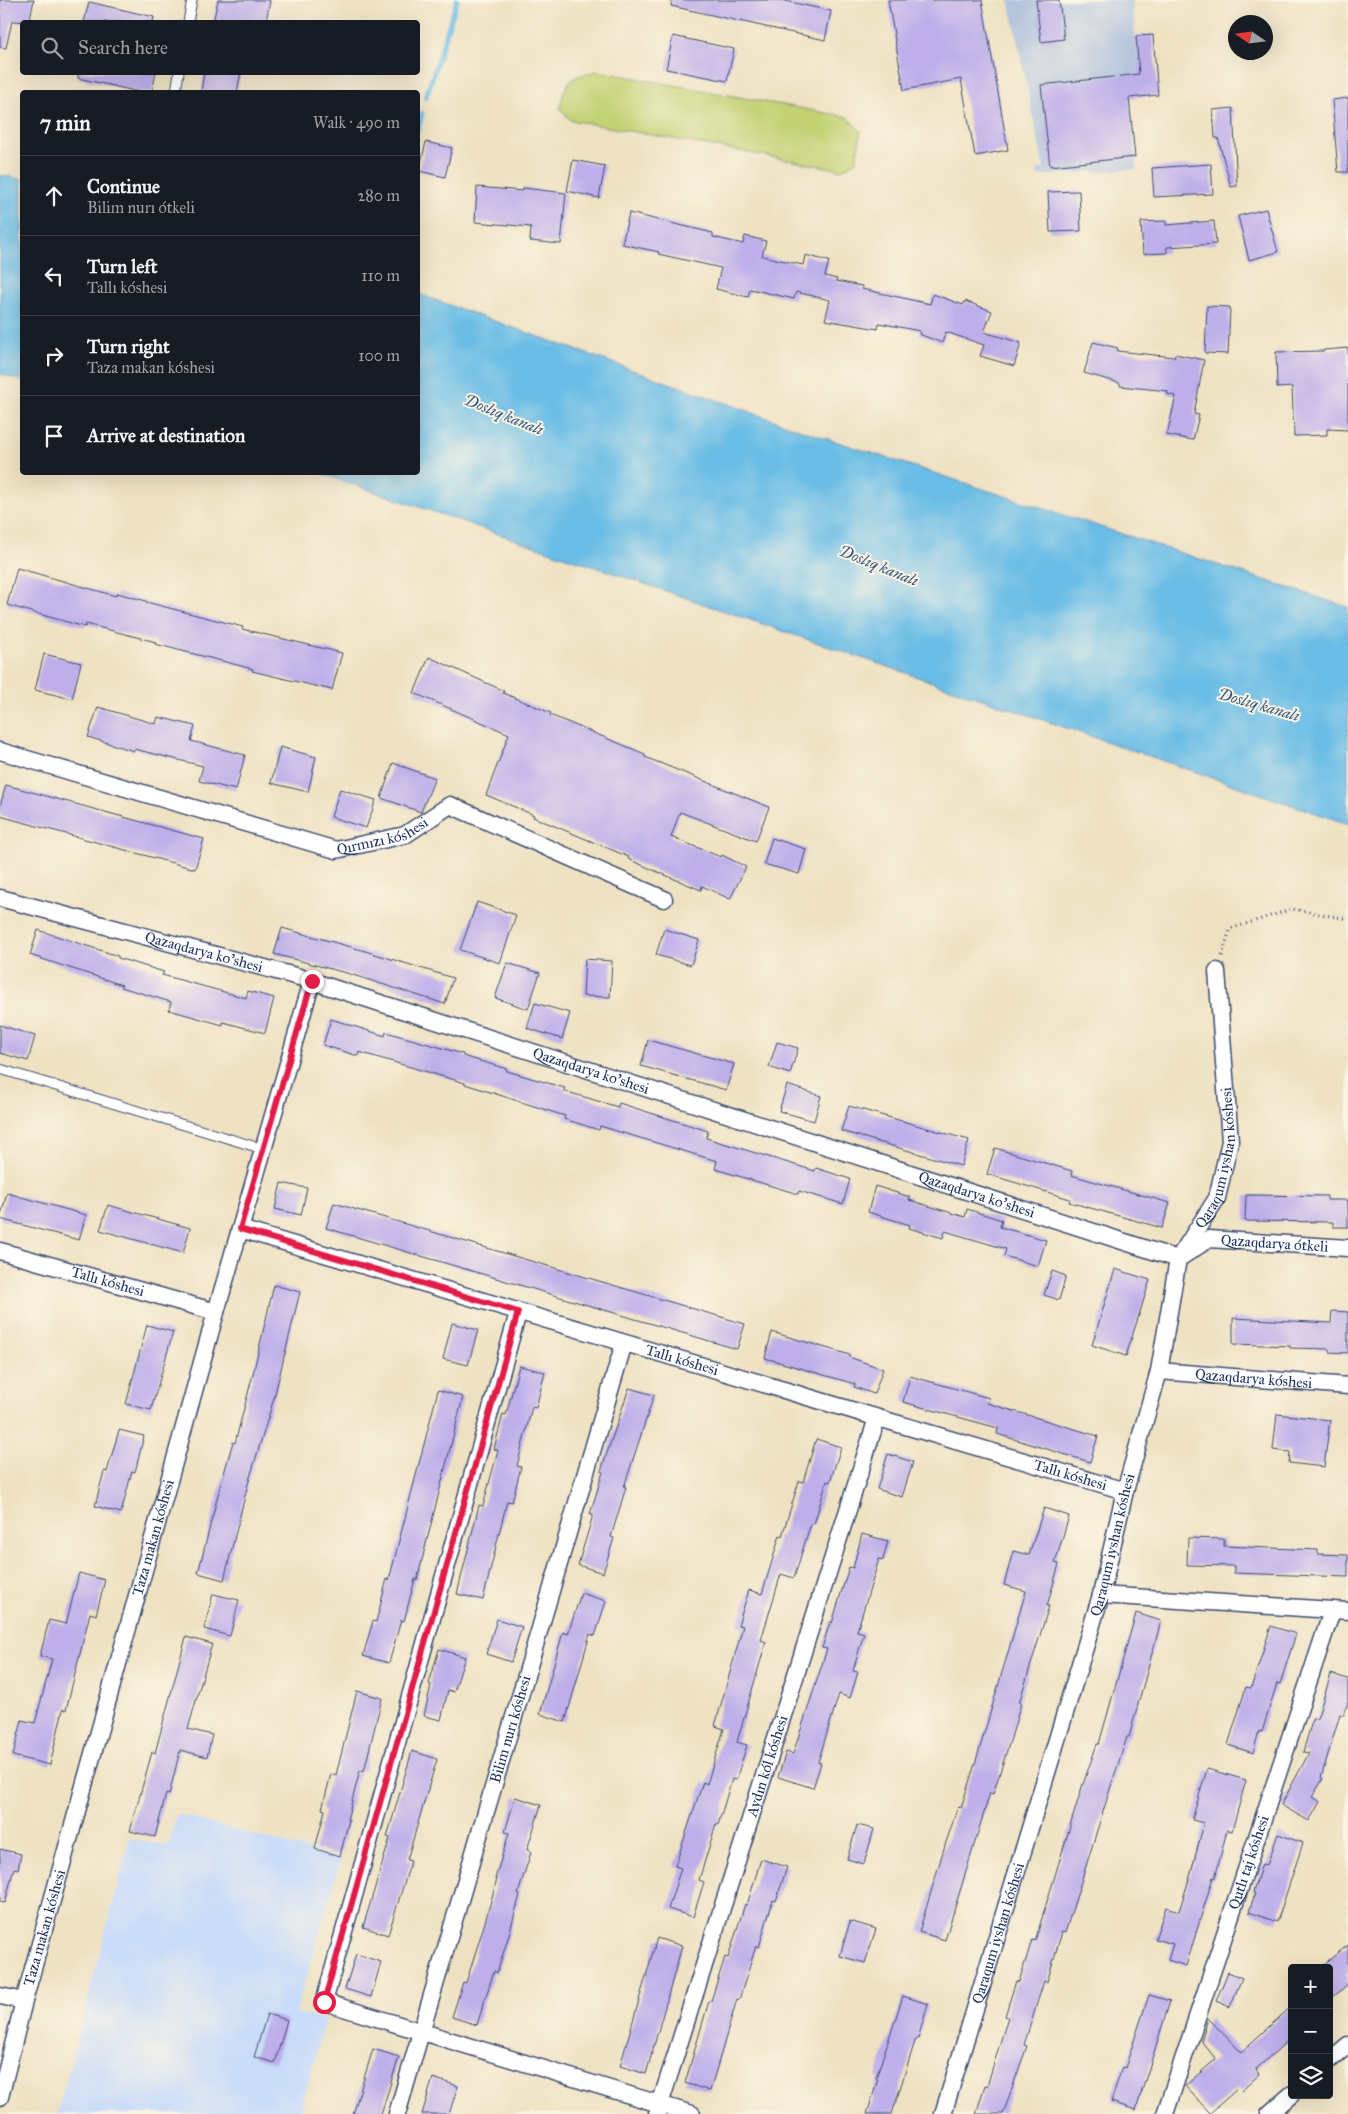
<!DOCTYPE html>
<meta charset="utf-8">
<style>
body{margin:0;font-family:"IM FELL Great Primer",serif;background:#242831;color:#f1f3f6}
.controls{position:absolute;right:15px;bottom:15px;display:grid;overflow:hidden;border-radius:5px;box-shadow:0 5px 20px #0002}
.controls button{width:45px;height:45px;display:grid;place-items:center;padding:0;border:0;border-bottom:1px solid #363941;background:#171b24;color:#f1f3f6;font:25px sans-serif}
.compass{position:absolute;left:1228px;top:15px;width:45px;height:45px;border-radius:50%;background:#171b24;box-shadow:0 5px 20px #0002;rotate:283deg}
.stop{position:absolute;width:15px;height:15px;margin:-11px;border:4px solid #e11d48;border-radius:50%;background:#fff}
.stop.end{background:#e11d48;border-color:#fff;box-shadow:0 1px 5px #0008}
.list{margin:0;padding:0;list-style:none}
h2{display:flex;justify-content:space-between;align-items:center;height:65px;margin:0;padding:0 20px;font-size:21px}
h2 small{font-size:16px;font-weight:400;color:#9ea1a6}
.list li{display:grid;grid-template-columns:32px 1fr auto;gap:15px;align-items:center;box-sizing:border-box;height:80px;padding:0 20px;border-top:1px solid #363941}
.list b{display:block;font-size:19px;white-space:nowrap}
.list p{margin:0;font-size:16px;white-space:nowrap;color:#9ea1a6}
.list em{font-size:16px;font-style:normal;color:#9ea1a6}
.icon{flex:none;width:28px;height:28px;fill:none;stroke:currentColor;stroke-width:2;stroke-linecap:round;stroke-linejoin:round}
.map{position:relative;flex:none;width:1348px;height:2114px;overflow:hidden}
.search{position:absolute;background:#171b24;box-shadow:0 5px 20px #0002;left:20px;top:20px;width:400px;height:55px;display:flex;align-items:center;gap:12px;box-sizing:border-box;padding:0 18px;border-radius:5px;color:#9ea1a6;font-size:19px}
.panel{position:absolute;background:#171b24;box-shadow:0 5px 20px #0002;left:20px;top:90px;width:400px;height:385px;border-radius:5px}
.map>svg:first-child{display:block}
.built{fill:#c9dcf9}
.industrial{fill:#b6c5de}
.green{fill:#c3d173;stroke:#6f8068}
.water{fill:#6abde6;stroke:#4276a2}
.lines{fill:none;stroke-linecap:round;stroke-linejoin:round}
.stream{stroke:#6abde6;stroke-width:5}
.building{fill:#beafea}
.service-casing{stroke:#3b4a6d;stroke-width:11}
.minor-casing{stroke:#3b4a6d;stroke-width:19}
.path{stroke:#3b4a6d;stroke-width:3;stroke-dasharray:1 4;stroke-linecap:butt}
.service{stroke:#fff;stroke-width:9}
.minor{stroke:#fff;stroke-width:16}
.route{stroke:#e11d48;stroke-width:6}
.labels{text-anchor:middle;stroke-width:4;stroke-linejoin:round;paint-order:stroke}
.street-label{font-size:15px;fill:#1b2f5e;stroke:#fcf5e5}
.water-label{font-size:16px;font-style:italic;fill:#335a87;stroke:#fcf5e5}
</style>
<div class="map">
<svg width="1348" height="2114" viewBox="0 0 1348 2114">
<rect width="100%" height="100%" fill="#fcf5e5"/>
<filter id="ink" filterUnits="userSpaceOnUse"><feTurbulence type="fractalNoise" baseFrequency=".02" numOctaves="2"/><feDisplacementMap in="SourceGraphic" scale="10" xChannelSelector="R" yChannelSelector="G"/><feConvolveMatrix kernelMatrix="1 2 1 2 8 2 1 2 1" color-interpolation-filters="sRGB"/></filter>
<filter id="wash" filterUnits="userSpaceOnUse"><feTurbulence type="fractalNoise" baseFrequency=".0096" numOctaves="4" result="noise"/><feDisplacementMap in="SourceGraphic" scale="20" xChannelSelector="R" yChannelSelector="G"/><feGaussianBlur stdDeviation="1.12" result="paint"/><feColorMatrix in="noise" values="0 0 0 0 0 0 0 0 0 0 0 0 0 0 0 0 0 1.4 0 .05"/><feComposite in="paint" operator="in"/></filter>
<g filter="url(#wash)">
<rect width="100%" height="100%" fill="#efe2c3"/>
<path class="built" d="M177,1814l164,45 -45,153 29,8 -25,94h-243l73,-276 38,8z"/>
<path class="industrial" d="M1009,0h123l7,74 -12,2 10,93 -99,7 -1,-7h7z"/>
<path class="green" d="M597,71l251,46 13,15 -5,29 -14,9 -272,-50 -10,-12c6,-29 10,-31 37,-37z"/>
<path class="water" d="M0,175l22,4v202l-22,-7z
M418,294l392,139 538,174v217l-1028,-351 98,-1z"/>
<g class="lines">
<path class="stream" d="M426,97l31,-97
M418,130l4,-17"/>
</g>
<g id="blocks">
<path class="building" d="M0,0h34l-5,22 -17,-1 -6,27 -6,-1z
M218,0h52l-4,22h-53z
M672,0h109l50,11 -6,29 -154,-34z
M888,0h94l26,150 -33,6 -14,-77 -57,11z
M1036,0h23l5,39 -23,3z
M89,2l65,15 -1,5h-69z
M1153,35l5,60 -29,3 6,59 -85,9 -9,-81 98,-11 -3,-38z
M673,36l61,13 -7,32 -61,-12z
M78,72h78l-4,20h-13l-61,-14z
M204,72h37l-4,20h-36z
M1348,98v74h-10l-6,-72z
M1233,108l4,78 -6,1 -13,-49h-3l-2,-28z
M426,142l26,6 -7,29 -26,-6z
M573,160l32,6 -6,32 -32,-7z
M1211,164l2,30 -59,3 -2,-29z
M477,187l46,4v-3l43,5 -5,51 -31,-3 1,-14 -56,-5z
M1079,191l2,40 -31,1 -2,-40z
M1266,209l12,43 -29,8 -11,-44z
M629,213l84,20v4l30,7 2,-8 21,5 -4,15 41,9 2,-10 24,6 -4,15 12,3 -1,2 26,5v3l68,15 3,-10 30,11 2,-4 27,10 -8,21 37,11 -7,23 -34,-10 4,-11 -38,-13 -4,11 -23,-9 1,-3 -41,-8 -1,6 -53,-9 5,-20 -34,-8 -2,7 -44,-10 -2,8 -32,-8 5,-21 -63,-14 1,-2 -37,-8z
M1166,221v4l48,-4 2,23 -49,3v6l-24,1 -2,-32z
M1207,306l23,1 -2,47 -23,-1z
M1093,342l25,6 -1,3 57,6 1,-3 29,6 -10,54 5,1 -6,25 -26,-5 9,-39 -9,-2 1,-3 -48,-5v-3l-36,-10z
M1348,348v82l-21,-1v6l-33,1 -2,-49 -15,1 -1,-36 48,-1v-1z
M17,568l99,28 1,-3 29,8v1l97,25 -1,2 100,24 -10,37 -80,-19 1,-2 -98,-25 1,-2 -70,-18 -1,3 -78,-22z
M44,654l37,9 -9,36 -37,-9z
M429,657l75,34 -1,2 48,20 -1,2 95,39v3l124,50 -13,34 -76,-29 -9,25 50,20 1,-2 24,12 -16,32 -28,-13 -1,4 -29,-12 -44,-19 1,-2 -96,-40 1,-2 -48,-20 23,-61 -95,-41z
M98,707l58,17 2,-7 37,9 -4,15 54,14 -9,35 -37,-9 4,-15 -69,-17v2l-46,-14z
M280,747l36,10 -8,35 -37,-9z
M393,763l42,15 -14,34 -40,-14z
M6,785l198,54 -9,30 -195,-53v-10z
M340,789l36,11 -10,28 -35,-11z
M772,838l34,11 -7,25 -35,-10z
M477,902l39,13 -16,48 -40,-13z
M282,928l80,22 91,28 -8,26 -95,-30 -76,-20z
M664,929l35,11 -8,25 -35,-10z
M38,930l80,26v2l46,14 -2,3 84,23 2,-7 26,7 -9,35 -42,-11v3l-54,-15 2,-8 -50,-15 1,-2 -92,-30z
M585,959l27,2 -2,36 -27,-1z
M507,963l33,10 -12,36 -33,-11z
M535,1003l35,10 -8,26 -35,-11z
M331,1019l54,17 1,-4 77,22v2l44,13v2l58,17 -1,3 54,16 1,-4 89,28 -2,7 109,33 1,-3 34,11 -7,25 -44,-13 -1,3 -83,-25 2,-8 -117,-35 -1,4 -35,-11 1,-3 -100,-32v-1l-106,-31 -1,4 -35,-11z
M0,1025l35,11 -7,25 -28,-8z
M648,1040l86,24 -8,26 -85,-24z
M777,1042l21,6 -8,26 -21,-7z
M787,1085l34,11 -7,25 -35,-10z
M849,1106l120,34 -8,26 -120,-35z
M995,1148l77,23 -1,4 99,28 -8,25 -93,-26 1,-3 -83,-25z
M281,1183l26,5 -6,27 -26,-6z
M875,1186l35,11 -1,3 56,17 2,-8 35,11 -2,7 46,13 -8,26 -34,-10 2,-7 -61,-18 -2,7 -34,-10 1,-3 -42,-13z
M7,1193l79,22 -7,25 -79,-21z
M1246,1195l81,1v4h21v27h-15v-5l-88,-1z
M334,1203l411,121 -8,25 -411,-121z
M108,1205l82,23 -7,25 -83,-23z
M1115,1269l35,11 -24,76 -34,-11z
M1052,1271l14,5 -7,24 -15,-5z
M274,1285l26,7 -26,106 -26,86 -24,96 -26,-7 22,-86 13,-45 2,1 18,-69z
M1332,1311l16,1v41l-19,-1v-3l-39,-1v-2l-57,-2v-26l98,5z
M452,1323l26,7 -10,35 -25,-6z
M147,1325l26,7 -22,78 -25,-6z
M772,1332l78,23 -1,2 34,12 -9,25 -20,-7 1,-3 -90,-26z
M519,1366l26,6 -9,36 -4,-1 -15,59 4,1 -9,35 -5,-1 -24,99 -26,-6 22,-89 4,1 15,-56 -4,-1 9,-35 3,1z
M910,1376l79,22 -2,5 111,33 -8,26 -93,-28 1,-6 -95,-26z
M629,1388l25,7 -30,92h2l-15,50 3,1 -11,35 -25,-8 15,-50 -3,-1 13,-42 -2,-1z
M438,1390l25,7 -46,183 -2,-1 -11,42 -3,-1 -12,43 -26,-7 10,-35 3,1 11,-43 2,1z
M1277,1414l53,6 -6,47 -35,-4 1,-11 -17,-2z
M119,1430l25,6 -9,36 -3,-1 -11,42 -26,-7 9,-35 3,1z
M816,1439l25,8 -11,35 -3,-1 -13,43 -3,-1 -17,55 -13,-4 -20,66 5,2 -29,100 10,3 -11,35 -4,-1 -14,46 -2,-1 -17,56 5,2 -11,35 -25,-8 13,-41 -6,-2 28,-84 4,2 17,-55 -9,-3 28,-100 -5,-1 11,-35 13,4 18,-59 2,1 17,-55 4,1z
M888,1454l25,8 -11,35 -25,-8z
M1044,1508l25,8 -14,47 4,1 -12,42h2l-30,97h2l-10,35 -18,56 -3,-1 -45,147 -26,-8 26,-87 13,-38 3,1 18,-57 47,-160 -22,-6 9,-34 16,4z
M862,1534l26,7 -5,19 -4,-1 -22,72 7,2 -11,38 5,1 -8,26 -11,-4 -21,68 3,1 -8,25 -35,-11 8,-25 7,2 34,-105 -5,-1 8,-26 2,1 17,-56 4,1z
M1188,1538l36,1v7l94,4v4l30,1v22l-114,-4v-7l-47,-1z
M79,1573l26,7 -9,35 -6,-2 -15,61 -9,36 -3,-1 -13,56 -37,-9 9,-36 13,3 17,-64 -12,-3 9,-36 17,4z
M581,1593l25,8 -11,35 -5,-2 -25,88 -25,-8 23,-82 5,2z
M213,1594l26,6 -9,36 -26,-7z
M1136,1613l25,8 -32,116h-2l-16,49 -46,147 -3,-1 -15,50 -3,-1 -20,64 3,1 -24,68h-27l9,-29 2,1 21,-69 -3,-1 11,-35 3,1 13,-42 3,1 47,-154 15,-43h2z
M497,1619l25,8 -11,35 -25,-8z
M1271,1626l25,8 -16,50 -3,-1 -15,49 -3,-1 -6,22 -25,-8 18,-58 5,1z
M186,1637l26,7 -24,85 24,6 -5,22 -27,-7 -11,45 -3,-1 -11,43 -25,-6 22,-79 3,1z
M439,1649l26,8 -11,35 -6,-2 -7,30 -17,-4 7,-31 -2,-1z
M1331,1674l17,5v23l-4,13 -4,-1 -19,64 2,1 -11,18 8,5 -11,19 -28,-16 28,-52 -6,-1 10,-34 4,1z
M357,1691l25,7 -18,73 -4,-1 -13,50h2l-9,36 -25,-7 10,-39 -3,-1 9,-35 5,1z
M412,1751l25,8 -30,101 4,1 -23,74 -25,-8 27,-89 -3,-1z
M1207,1769l39,11 -14,51 -5,-1 -12,48 -2,-1 -27,89 -18,-6 5,-16 -18,-5 11,-32 13,4 12,-38 13,-50 -12,-3z
M515,1797l26,8 -14,45 4,2 -13,42 2,1 -12,43 -11,35 -3,-2 -17,54 -25,-8 11,-35 3,1 19,-61 12,-43h-2l14,-46 -4,-1z
M857,1825l17,4 -10,35 -17,-5z
M1278,1834l25,9 -26,79 -28,-10 6,-19 -2,-1 9,-28 5,1z
M0,1849l21,5 -3,15 -4,-1 -9,35 -5,-1z
M761,1859l26,8 -11,34 -3,-1 -14,47 -3,-1 -17,54 -2,-1 -27,92 -25,-8 24,-82h2l14,-44 3,1 17,-54 2,1z
M850,1921l26,8 -11,34 -25,-7z
M657,1938l25,8 -36,128 -26,-8z
M1348,1945v40l-19,15v-32l-5,-4z
M356,1954l25,8 -10,35 -26,-8z
M1228,1972l14,6 -12,29 -14,-6z
M1149,1995l21,6 -34,109 -25,-8 11,-35 3,1z
M903,1996l25,8 -10,35 -2,-1 -24,76h-25l11,-35 -2,-1z
M1292,2006v31l-36,32 4,5 -20,18 -3,-3 -27,24 -25,-27 31,-27 -15,-18 7,-23 33,34z
M267,2014l20,6 -12,43 -21,-6z
M373,2049l26,8 -18,57h-28z
M433,2078l25,8 -9,28h-27z"/>
</g>
</g>
<g filter="url(#ink)">
<use href="#blocks" fill-opacity="0" stroke="#3b4a6d" stroke-width="1"/>
<g class="lines">
<defs>
<path id="service" d="M188,22l4,-22
M176,92l3,-20
M0,1069l263,80"/>
<g id="minor">
<path id="s1" d="M0,751l336,99 69,-15 45,-30 214,94"/>
<path id="s2" d="M0,898l299,79 879,282 31,-20 139,9"/>
<path id="s3" d="M240,1229l885,262"/>
<path id="s4" d="M0,1251l216,61"/>
<path d="M518,1313l-194,689 368,112"/>
<path id="s5" d="M1159,1371l189,15"/>
<path d="M1101,1595l247,16"/>
<path d="M0,1996l24,5"/>
<path d="M1329,2061l19,-16"/>
<path id="s6" d="M0,2097l24,-96 192,-689 96,-331"/>
<path id="s7" d="M397,2114l227,-771"/>
<path id="s8" d="M657,2114l220,-696"/>
<path id="s9" d="M943,2114l158,-519 24,-104 34,-120 19,-112 39,-61 13,-57 -13,-170"/>
<path id="s10" d="M1165,2114l167,-503"/>
<path d="M1269,2114l23,-20"/>
</g>
</defs>
<use href="#service" class="service-casing"/>
<use href="#minor" class="minor-casing"/>
<path class="path" d="M1222,956l8,-27 62,-20 56,10"/>
<use href="#service" class="service"/>
<use href="#minor" class="minor"/>
</g>
</g>
<g class="lines" filter="url(#ink)">
<path class="route" d="M312,981l-72,248 278,83 -194,690"/>
</g>
<g class="labels">
<g class="street-label">
<text dy="5" stroke="none"><textPath href="#s1" startOffset="399">Qırmızı kóshesi</textPath></text>
<text dy="5" stroke="none"><textPath href="#s2" startOffset="211">Qazaqdarya ko'shesi</textPath></text>
<text dy="5" stroke="none"><textPath href="#s2" startOffset="616">Qazaqdarya ko'shesi</textPath></text>
<text dy="5" stroke="none"><textPath href="#s9" startOffset="999">Qaraqum iyshan kóshesi</textPath></text>
<text dy="5" stroke="none"><textPath href="#s2" startOffset="1021">Qazaqdarya ko'shesi</textPath></text>
<text dy="5" stroke="none"><textPath href="#s2" startOffset="1335">Qazaqdarya ótkeli</textPath></text>
<text dy="5" stroke="none"><textPath href="#s4" startOffset="112">Tallı kóshesi</textPath></text>
<text dy="5" stroke="none"><textPath href="#s3" startOffset="461">Tallı kóshesi</textPath></text>
<text dy="5" stroke="none"><textPath href="#s5" startOffset="95">Qazaqdarya kóshesi</textPath></text>
<text dy="5" stroke="none"><textPath href="#s3" startOffset="866">Tallı kóshesi</textPath></text>
<text dy="5" stroke="none"><textPath href="#s6" startOffset="580">Taza makan kóshesi</textPath></text>
<text dy="5" stroke="none"><textPath href="#s9" startOffset="594">Qaraqum iyshan kóshesi</textPath></text>
<text dy="5" stroke="none"><textPath href="#s7" startOffset="401">Bilim nurı kóshesi</textPath></text>
<text dy="5" stroke="none"><textPath href="#s8" startOffset="365">Aydın kól kóshesi</textPath></text>
<text dy="5" stroke="none"><textPath href="#s10" startOffset="265">Qutlı taj kóshesi</textPath></text>
<text dy="5" stroke="none"><textPath href="#s6" startOffset="175">Taza makan kóshesi</textPath></text>
<text dy="5" stroke="none"><textPath href="#s9" startOffset="189">Qaraqum iyshan kóshesi</textPath></text>
</g>
<g class="water-label">
<text transform="translate(504 414) rotate(22)" y="6">Doslıq kanalı</text>
<text transform="translate(879 565) rotate(22)" y="6">Doslıq kanalı</text>
<text transform="translate(1259 704) rotate(16)" y="6">Doslıq kanalı</text>
</g>
</g>
</svg>
<div class="controls">
<button>+</button>
<button>−</button>
<button><svg class="icon" aria-label="layers" viewBox="0 0 24 24"><path d="M12 4l9 5-9 5-9-5zM3 14l9 5 9-5"/></svg></button>
</div>
<svg class="compass" viewBox="-18 -18 36 36"><path d="M0-13l5 13h-10z" fill="#e53935"/><path d="M0 13l5-13h-10z" fill="#9ea1a6"/></svg>
<div class="stop" style="left:324px;top:2002px"></div>
<div class="stop end" style="left:312px;top:981px"></div>
<div class="search"><svg class="icon" aria-label="search" viewBox="0 0 24 24"><circle cx="10" cy="10" r="6"/><path d="M15 15l6 6"/></svg>Search here</div>
<section class="panel">
<h2>7 min<small>Walk · 490 m</small></h2>
<ul class="list">
<li><svg class="icon" aria-label="ahead" viewBox="0 0 24 24"><path d="M12 20V5M6 11l6-6 6 6"/></svg><div><b>Continue</b><p>Bilim nurı ótkeli</p></div><em>280 m</em></li>
<li><svg class="icon" aria-label="left" viewBox="0 0 24 24"><path d="M17 20v-9H6M10 6l-5 5 5 5"/></svg><div><b>Turn left</b><p>Tallı kóshesi</p></div><em>110 m</em></li>
<li><svg class="icon" aria-label="right" viewBox="0 0 24 24"><path d="M7 20v-9h11M14 6l5 5-5 5"/></svg><div><b>Turn right</b><p>Taza makan kóshesi</p></div><em>100 m</em></li>
<li><svg class="icon" aria-label="arrive" viewBox="0 0 24 24"><path d="M6 21V4h12l-3 4 3 4H6"/></svg><div><b>Arrive at destination</b></div></li>
</ul>
</section>
</div>
